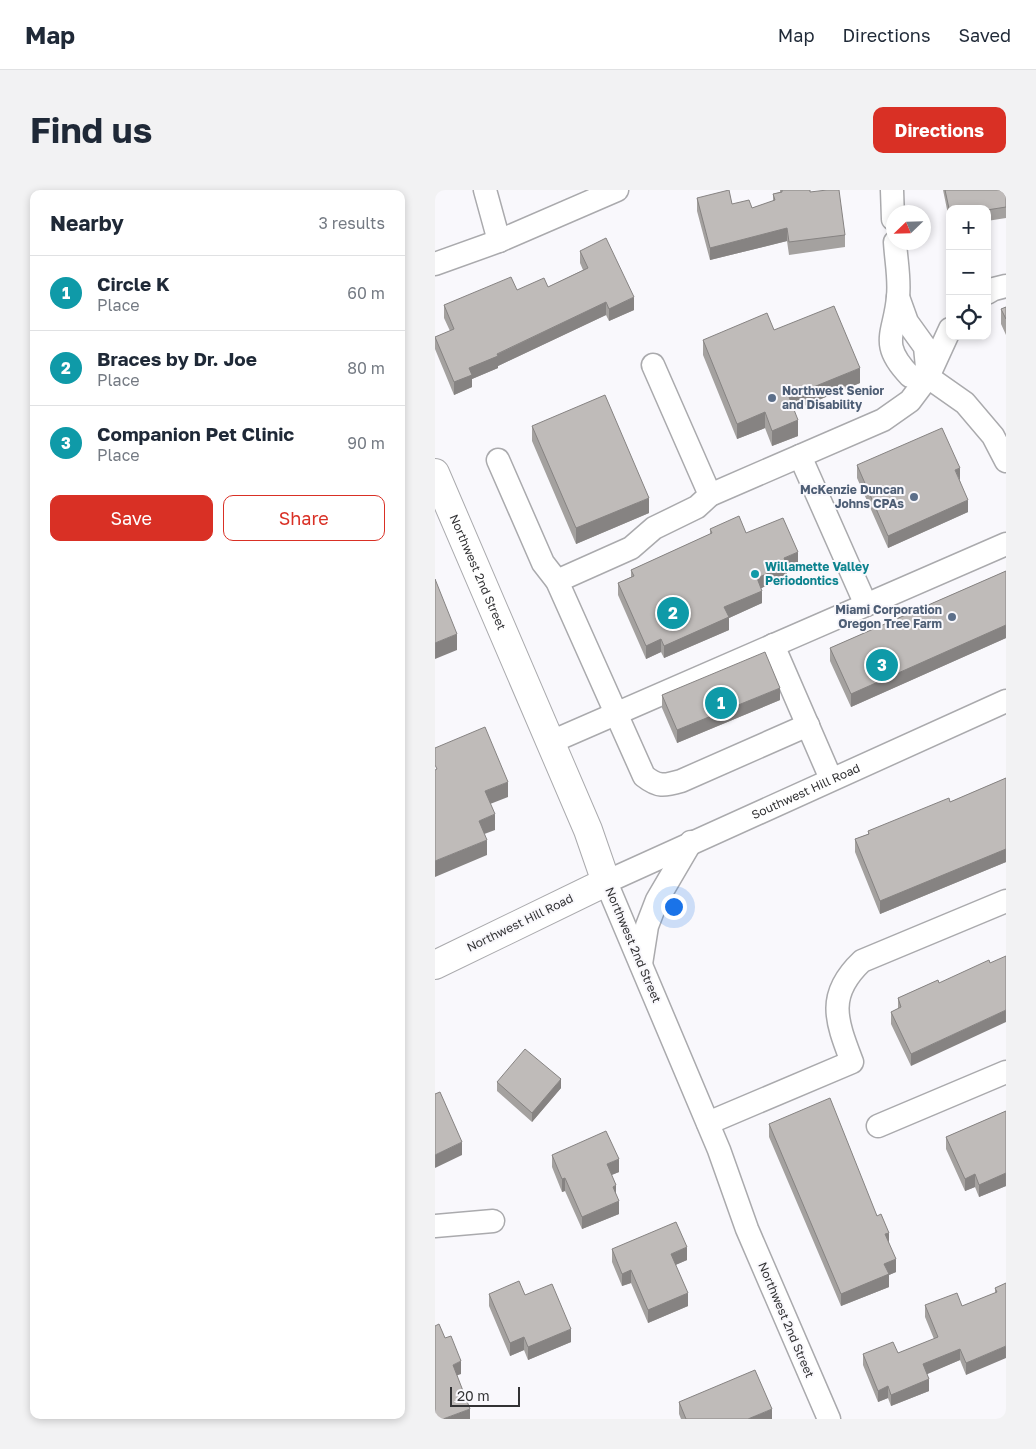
<!DOCTYPE html>
<meta charset="utf-8">
<style>
body{margin:0;font-family:"Golos Text",sans-serif;background:#f2f2f3;color:#1f2937}
.controls{position:absolute;right:15px;top:15px;display:grid;overflow:hidden;border-radius:10px;box-shadow:0 2px 8px #0003}
.controls button{width:45px;height:45px;display:grid;place-items:center;padding:0;border:0;border-bottom:1px solid #e0e1e3;background:#fff;color:#1f2937;font:25px sans-serif}
.compass{position:absolute;left:451px;top:15px;width:45px;height:45px;border-radius:50%;background:#fff;box-shadow:0 2px 8px #0003;rotate:247deg}
.scale{position:absolute;left:15px;bottom:12px;width:70px;box-sizing:border-box;padding-left:5px;border:2px solid #323234;border-top:0;font-size:14px;line-height:18px;white-space:nowrap;color:#323234;-webkit-text-stroke:4px #f9f8fc;paint-order:stroke}
.you{position:absolute;left:238px;top:716px;width:18px;height:18px;margin:-12px;border:4px solid #fff;border-radius:50%;background:#1a73e8;box-shadow:0 0 0 8px #1a73e833}
.badge{display:grid;place-items:center;width:32px;height:32px;border-radius:50%;background:#d93025;color:#fff;font-size:16px;font-weight:700}
.pin{position:absolute;translate:-50% -50%;border:2px solid #fff;box-shadow:0 1px 5px #0006}
.list{margin:0;padding:0;list-style:none}
h2{display:flex;justify-content:space-between;align-items:center;height:65px;margin:0;padding:0 20px;font-size:21px}
h2 small{font-size:16px;font-weight:400;color:#747a83}
.list li{display:grid;grid-template-columns:32px 1fr auto;gap:15px;align-items:center;box-sizing:border-box;height:75px;padding:0 20px;border-top:1px solid #e0e1e3}
.list b{display:block;font-size:19px;white-space:nowrap}
.list p{margin:0;font-size:16px;white-space:nowrap;color:#747a83}
.list em{font-size:16px;font-style:normal;color:#747a83}
.actions{display:flex;gap:10px;padding:15px 20px}
.actions a{flex:1;padding:11px 0;border:1px solid #d93025;border-radius:10px;text-align:center;font-size:18px;color:#d93025}
.actions .main{background:#d93025;color:#fff}
.icon{flex:none;width:28px;height:28px;fill:none;stroke:currentColor;stroke-width:2;stroke-linecap:round;stroke-linejoin:round}
.map{position:relative;flex:none;width:571px;height:1229px;overflow:hidden;border-radius:10px}
header{display:flex;align-items:center;gap:30px;box-sizing:border-box;height:70px;padding:0 25px;background:#fff;border-bottom:1px solid #e0e1e3}
header strong{font-size:24px}
nav{display:flex;gap:28px;margin-inline-start:auto;font-size:18px}
.intro{display:flex;align-items:center;justify-content:space-between;box-sizing:border-box;height:120px;padding:0 30px}
h1{margin:0;font-size:35px}
.button{padding:12px 22px;border-radius:10px;background:#d93025;color:#fff;font-size:18px;font-weight:700}
main{display:flex;gap:30px;padding:0 30px}
aside{flex:1;background:#fff;border-radius:10px;box-shadow:0 2px 8px #0003}
.map>svg:first-child{display:block}
.lines{fill:none;stroke-linecap:round;stroke-linejoin:round}
.minor-casing{stroke:#aaaaad;stroke-width:25}
.major-casing{stroke:#aaaaad;stroke-width:30}
.minor{stroke:#fff;stroke-width:22}
.major{stroke:#fff;stroke-width:28}
.wall{fill:#a4a19f}
.shaded-wall{fill:#868382}
.building{fill:#bfbbb9;stroke:#868382}
.service-dot{fill:#5c6f8a;stroke:#f9f8fc;stroke-width:2}
.culture-dot{fill:#0f9aa8;stroke:#f9f8fc;stroke-width:2}
.labels{text-anchor:middle;stroke-width:4;stroke-linejoin:round;paint-order:stroke}
.service-label{font-size:12px;font-weight:bold;fill:#4e5e75;stroke:#f9f8fc;text-anchor:end}
.culture-label{font-size:12px;font-weight:bold;fill:#0d838f;stroke:#f9f8fc;text-anchor:start}
.street-label{font-size:12px;fill:#323234;stroke:#f9f8fc}
</style>
<header>
<strong>Map</strong>
<nav><a>Map</a><a>Directions</a><a>Saved</a></nav>
</header>
<div class="intro"><h1>Find us</h1><a class="button">Directions</a></div>
<main>
<aside>
<h2>Nearby<small>3 results</small></h2>
<ul class="list">
<li><span class="badge" style="background:#0f9aa8">1</span><div><b>Circle K</b><p>Place</p></div><em>60 m</em></li>
<li><span class="badge" style="background:#0f9aa8">2</span><div><b>Braces by Dr. Joe</b><p>Place</p></div><em>80 m</em></li>
<li><span class="badge" style="background:#0f9aa8">3</span><div><b>Companion Pet Clinic</b><p>Place</p></div><em>90 m</em></li>
</ul>
<div class="actions"><a class="main">Save</a><a>Share</a></div>
</aside>
<div class="map">
<svg width="571" height="1229" viewBox="0 0 571 1229">
<rect width="100%" height="100%" fill="#f9f8fc"/>
<g class="lines">
<defs>
<g id="minor">
<path d="M50,0l14,51"/>
<path d="M457,0l1,29"/>
<path d="M460,52c1,18 5,37 3,55 -3,37 -20,46 12,79l18,1 37,26 28,33 13,25"/>
<path d="M0,74l64,-23 118,-51"/>
<path d="M552,103l7,-4 12,-3"/>
<path d="M463,107l9,25 18,25 3,30"/>
<path d="M218,175l57,130"/>
<path d="M365,266l66,149"/>
<path d="M63,270l45,103 14,18 87,195c14,11 20,10 37,5l127,-56"/>
<path d="M122,391l74,-33 23,-20 43,-21 13,-12 173,-75 27,-19 18,-24 22,-48"/>
<path d="M338,455l58,134"/>
<path d="M116,552l455,-198"/>
<path d="M206,774l6,-38 10,-26 34,-58"/>
<path d="M273,933l144,-61c-16,-42 -26,-67 10,-101l144,-60"/>
<path d="M443,936l128,-54"/>
<path d="M0,1036l58,-5"/>
<path id="s1" d="M394,1229l-82,-190 -28,-79 -113,-268 400,-181"/>
</g>
<g id="major">
<path id="s2" d="M0,283l153,357 18,52 -171,83"/>
</g>
</defs>
<use href="#minor" class="minor-casing"/>
<use href="#major" class="major-casing"/>
<use href="#minor" class="minor"/>
<use href="#major" class="major"/>
</g>
<path class="wall" d="M345,0h30v2l35,43v12l-56,8 -2,-14 -77,19 -13,-49v-13l55,10 21,-7v-7l7,-2z
M508,0h63v28l-19,3v-12h-37v15z
M145,61l54,59 -25,11 -3,-6 -108,51v2l-26,11v8l-18,8 -19,-46v-12l15,-6 -6,-13v-13l73,-15 31,-3 35,-17 -3,-7z
M571,117v28l-5,-11v-15z
M339,140l86,53 -66,27 4,26 -26,10 -7,-18 -28,11 -34,-84v-15z
M97,236l117,87 -73,31 -44,-103z
M422,275l103,16 8,31 -80,36 -31,-70z
M275,339l36,4 52,32 -11,4v8l-26,11 1,15 -33,15v12l-65,28 -3,-6 -15,7 -28,-64v-12l13,-6v-7l79,-36z
M571,381v67l-155,69 -21,-46v-13z
M227,505l118,5 -103,43 -15,-35z
M571,588v84l-126,52 -25,-62v-13l13,-5v-3l82,-29z
M503,790l-27,86 -20,-42v-12l7,-3v-11z
M62,892l64,6 -29,34 -35,-31z
M571,921v75l-27,11 -4,-10 -10,4 -19,-42v-12z
M334,934l108,92 12,27 7,29 -7,3v12l-48,19 -72,-169z
M117,965l67,17 -8,3 5,20 3,19 -37,15 -17,-38 -3,1 -10,-25z
M177,1059l75,11 -12,5 13,41 -40,17 -17,-40 -9,3 -10,-24z
M571,1093l-40,92 -6,-15 -34,14 3,17 -38,15 -3,-8 -10,4 -15,-37v-11l35,-1 36,-14 -9,-22v-12l37,1 33,-13v-5z
M54,1104l36,1 46,47 -43,18 -4,-10 -14,6 -21,-50z
M244,1212l93,17h-91l-2,-5z"/>
<path class="shaded-wall" d="M352,38v13l-77,19v-12z
M199,107v13l-25,11v-12z
M171,112v13l-108,51v2l-26,11v8l-18,8v-13l15,-14z
M425,178v15l-71,29v-15z
M330,222v16l-28,11v-15z
M363,230v16l-26,10v-15z
M525,278v13l-5,-11z
M214,308v15l-73,31v-16z
M533,310v12l-80,36v-12z
M363,362v13l-11,4v8l-30,13v-12l27,-20z
M327,401v12l-33,15v12l-65,28v-12l60,-39z
M571,435v13l-155,69v-13z
M22,444v16l-22,9v-16z
M226,449v13l-15,7v-13z
M345,498v12l-103,43v-13z
M73,592v15l-23,9v-15z
M60,624v16l-16,6v-15z
M52,650v15l-52,22v-16z
M571,659v13l-126,52v-13z
M571,820v12l-95,44v-12z
M126,889v9l-29,34v-9z
M27,952v13l-27,13v-13z
M184,969v13l-12,5v-13z
M571,983v13l-27,11v-12z
M540,984v13l-10,4v-12z
M130,988v13l-3,1v-13z
M181,995v13l-3,-11z
M184,1011v13l-37,15v-12z
M454,1043v12l-4,-11z
M252,1057v13l-16,7v-13z
M461,1069v13l-7,3v12l-48,19v-12l43,-30z
M196,1080v13l-9,3v-12z
M253,1103v13l-40,17v-13z
M136,1139v13l-43,18v-13z
M89,1147v13l-14,6v-13z
M571,1156v12l-40,17v-12z
M525,1159v11l-37,16v-12z
M26,1171v13l-8,3v-12z
M494,1189v12l-38,15v-11z
M453,1196v12l-10,4v-11z
M35,1219v10h-27z
M337,1219v10h-24z"/>
<path class="building" d="M294,0l3,14 17,-4 3,8 23,-8 -2,-6 9,-2v-2h28v2l17,-2h12l6,45 -56,7 -2,-14 -77,20 -13,-50z
M510,0h61v17l-19,3v-1h-37v4z
M171,48l28,59 -25,12 -3,-7 -109,52 1,2 -29,12 3,7 -18,7 -19,-45 19,-8 -10,-24 67,-28 6,13 27,-12 4,9 40,-19 -8,-17z
M399,116l26,62 -71,29 9,23 -26,11 -7,-19 -28,12 -34,-84 64,-27 7,17z
M571,117v12l-5,-10z
M170,205l44,103 -73,30 -44,-102z
M507,238l18,40 -5,2 13,30 -80,36 -31,-71z
M304,326l7,17 37,-15 15,34 -14,6 3,7 -30,13 5,13 -38,16 5,10 -65,29 -3,-7 -15,7 -28,-63 16,-7 -3,-6 81,-37 -2,-4z
M571,381v54l-155,69 -21,-46z
M0,389l22,55 -22,9z
M330,462l15,36 -103,42 -15,-35z
M50,537l23,55 -23,9 10,23 -16,7 8,19 -52,21v-91l2,-1 -2,-4v-17z
M571,588v71l-126,52 -25,-62 14,-5 -1,-3 81,-33 1,4z
M571,766v54l-95,44 -20,-42 10,-5 -3,-9 40,-18 1,3 50,-23 1,3z
M90,859l36,30 -29,34 -35,-31z
M5,902l22,50 -27,13v-61z
M395,908l47,118 4,-2 8,19 -4,1 11,25 -12,5 5,10 -48,20 -72,-170z
M571,921v62l-27,12 -4,-11 -10,5 -19,-42z
M171,941l13,28 -12,5 9,21 -3,2 6,14 -37,16 -17,-39 -3,1 -10,-24z
M241,1032l11,25 -16,7 17,39 -40,17 -17,-40 -9,4 -10,-25z
M84,1091l6,14 27,-11 19,45 -43,18 -4,-10 -14,6 -21,-49z
M571,1093v63l-40,17 -6,-14 -37,15 6,15 -38,16 -3,-9 -10,5 -15,-37 30,-12 5,11 40,-16 -13,-32 32,-12 5,13 35,-14 -2,-4z
M4,1134l6,14 6,-2 10,25 -8,4 17,44 -27,10h-8v-93z
M320,1180l17,39 -24,10h-62l-7,-17z"/>
<g class="service-dot">
<circle cx="337" cy="208" r="5"/>
<circle cx="479" cy="307" r="5"/>
<circle cx="517" cy="427" r="5"/>
</g>
<circle class="culture-dot" cx="320" cy="384" r="5"/>
<g class="labels">
<g class="service-label">
<text x="347" y="205" text-anchor="start">Northwest Senior<tspan x="347" dy="14">and Disability</tspan></text>
<text x="469" y="304">McKenzie Duncan<tspan x="469" dy="14">Johns CPAs</tspan></text>
<text x="507" y="424">Miami Corporation<tspan x="507" dy="14">Oregon Tree Farm</tspan></text>
</g>
<g class="culture-label">
<text x="330" y="381">Willamette Valley<tspan x="330" dy="14">Periodontics</tspan></text>
</g>
<g class="street-label">
<text dy="4" stroke="none"><textPath href="#s2" startOffset="108">Northwest 2nd Street</textPath></text>
<text dy="4" stroke="none"><textPath href="#s1" startOffset="801">Southwest Hill Road</textPath></text>
<text transform="translate(85 733) rotate(-26)" y="4">Northwest Hill Road</text>
<text transform="translate(198 755) rotate(67)" y="4">Northwest 2nd Street</text>
<text transform="translate(351 1130) rotate(67)" y="4">Northwest 2nd Street</text>
</g>
</g>
</svg>
<div class="controls">
<button>+</button>
<button>−</button>
<button><svg class="icon" aria-label="locate" viewBox="0 0 24 24"><circle cx="12" cy="12" r="6"/><path d="M12 2v4M12 18v4M2 12h4M18 12h4"/></svg></button>
</div>
<svg class="compass" viewBox="-18 -18 36 36"><path d="M0-13l5 13h-10z" fill="#e53935"/><path d="M0 13l5-13h-10z" fill="#747a83"/></svg>
<div class="scale">20 m</div>
<div class="you"></div>
<div class="pin badge" style="left:286px;top:513px;background:#0f9aa8">1</div>
<div class="pin badge" style="left:238px;top:423px;background:#0f9aa8">2</div>
<div class="pin badge" style="left:447px;top:475px;background:#0f9aa8">3</div>
</div>
</main>
